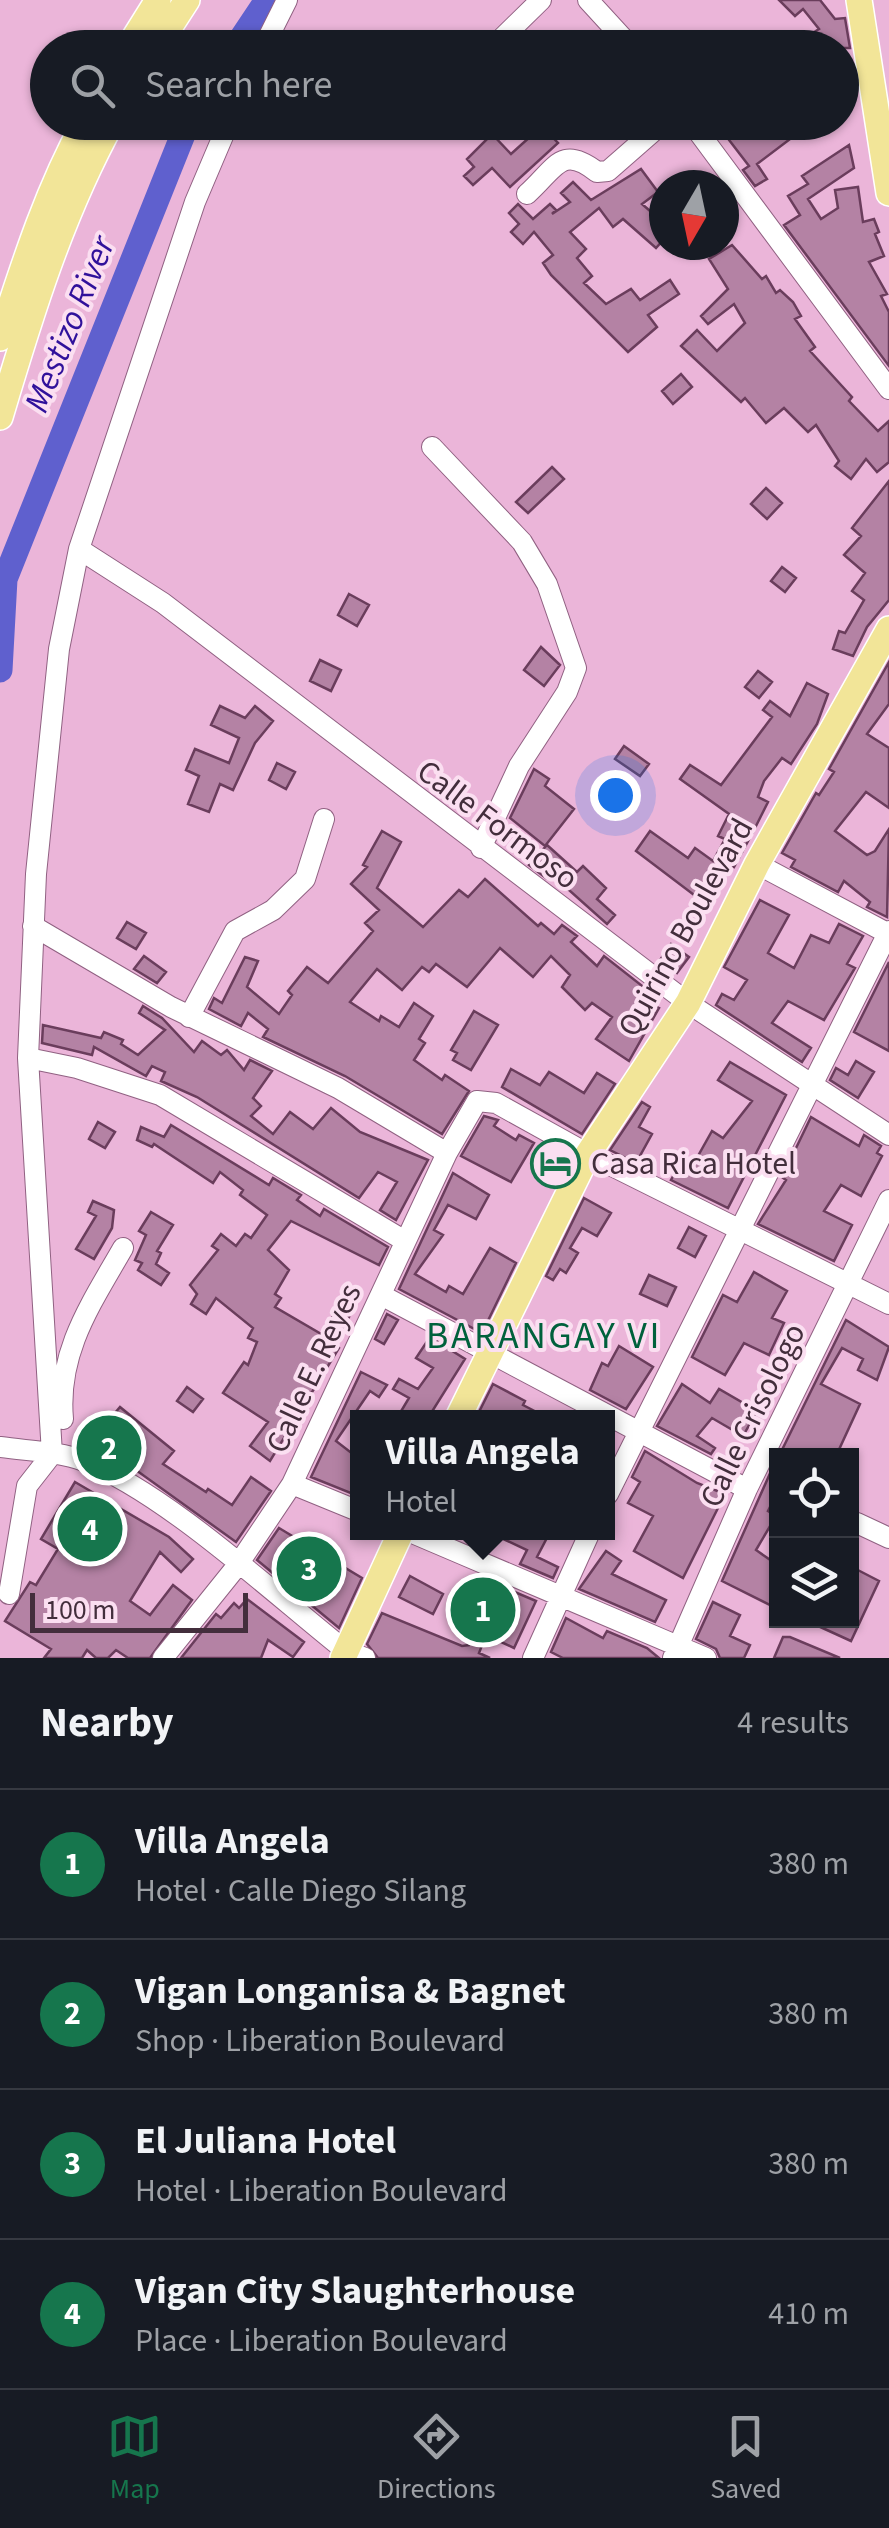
<!DOCTYPE html>
<meta charset="utf-8">
<style>
body{margin:0;font-family:"Source Sans 3",sans-serif;background:#242831;color:#f1f3f6}
.controls{position:absolute;right:30px;bottom:30px;display:grid;overflow:hidden;border-radius:0px;box-shadow:0 2px 8px #0004}
.controls button{width:90px;height:90px;display:grid;place-items:center;padding:0;border:0;border-bottom:2px solid #363941;background:#171b24;color:#f1f3f6;font:50px sans-serif}
.compass{position:absolute;left:649px;top:170px;width:90px;height:90px;border-radius:50%;background:#171b24;box-shadow:0 2px 8px #0004;rotate:189deg}
.scale{position:absolute;left:30px;bottom:25px;width:218px;box-sizing:border-box;padding-left:10px;border:5px solid #432e3c;border-top:0;font-size:28px;line-height:35px;white-space:nowrap;color:#432e3c;-webkit-text-stroke:8px #fbdff1;paint-order:stroke}
.you{position:absolute;left:615px;top:795px;width:35px;height:35px;margin:-25px;border:8px solid #fff;border-radius:50%;background:#1a73e8;box-shadow:0 0 0 15px #1a73e833}
.badge{display:grid;place-items:center;width:65px;height:65px;border-radius:50%;background:#16764d;color:#fff;font-size:32px;font-weight:700}
.pin{position:absolute;translate:-50% -50%;border:5px solid #fff;box-shadow:0 2px 10px #0006}
.popup{position:absolute;left:350px;top:1410px;width:265px;height:130px;box-sizing:border-box;display:grid;place-content:center;border-radius:0px;background:#171b24;filter:drop-shadow(0 2px 8px #0005);font-size:32px;white-space:nowrap;color:#9ea1a6}
.popup b{font-size:38px;color:#f1f3f6}
.popup::after{content:'';position:absolute;left:50%;top:100%;margin-left:-20px;border:20px solid transparent;border-top-color:#171b24}
.list{margin:0;padding:0;list-style:none}
h2{display:flex;justify-content:space-between;align-items:center;height:130px;margin:0;padding:0 40px;font-size:42px}
h2 small{font-size:32px;font-weight:400;color:#9ea1a6}
.list li{display:grid;grid-template-columns:65px 1fr auto;gap:30px;align-items:center;box-sizing:border-box;height:150px;padding:0 40px;border-top:2px solid #363941}
.list b{display:block;font-size:38px;white-space:nowrap}
.list p{margin:0;font-size:32px;white-space:nowrap;color:#9ea1a6}
.list em{font-size:32px;font-style:normal;color:#9ea1a6}
.icon{flex:none;width:55px;height:55px;fill:none;stroke:currentColor;stroke-width:2;stroke-linecap:round;stroke-linejoin:round}
.map{position:relative;flex:none;width:889px;height:1658px;overflow:hidden}
.search{position:absolute;background:#171b24;box-shadow:0 2px 8px #0004;left:30px;right:30px;top:30px;height:110px;display:flex;align-items:center;gap:25px;box-sizing:border-box;padding:0 35px;border-radius:55px;color:#9ea1a6;font-size:38px}
.sheet{height:730px;background:#171b24}
nav{display:flex;justify-content:space-around;align-items:center;box-sizing:border-box;height:140px;border-top:2px solid #363941;background:#171b24;font-size:28px;color:#9ea1a6}
nav a{display:grid;justify-items:center;gap:5px}
nav .on{color:#16764d}
.map>svg:first-child{display:block}
.lines{fill:none;stroke-linecap:round;stroke-linejoin:round}
.river{stroke:#5f60ce;stroke-width:25}
.building{fill:#b482a4;stroke:#6a3d5c;stroke-width:2.5}
.minor-casing{stroke:#906182;stroke-width:22}
.major-casing{stroke:#fff;stroke-width:28}
.minor{stroke:#fff;stroke-width:20}
.major{stroke:#f2e598;stroke-width:25}
.labels{text-anchor:middle;stroke-width:8;stroke-linejoin:round;paint-order:stroke}
.street-label{font-size:32px;fill:#432e3c;stroke:#fbdff1}
.poi-label{font-size:32px;fill:#432e3c;stroke:#fbdff1;text-anchor:start}
.water-label{font-size:35px;font-style:italic;fill:#30119b;stroke:#fbdff1}
.quarter-label{font-size:38px;letter-spacing:2.5px;fill:#00613c;stroke:#fbdff1}
</style>
<div class="map">
<svg width="889" height="1658" viewBox="0 0 889 1658">
<rect width="100%" height="100%" fill="#ebb5d9"/>
<g class="lines">
<path class="river" d="M235,48l32,-48
M0,670l5,-91 183,-457"/>
</g>
<path class="building" d="M779,0h41l15,19 10,-1 5,30h-61l30,-19 -16,-20 -8,7z
M744,122h46l8,11 -41,31 10,15 -12,7 -12,-16 6,-4 -23,-30z
M542,126l16,17 -48,44 -18,-19 -19,17 -9,-9 10,-9 -7,-8 25,-25 19,20z
M849,145l5,23 -46,31 13,20 17,-11 -3,-18 23,-3 5,35 11,-3 5,13 -4,2 9,22 -15,6 18,32 -6,2 8,16v54l-105,-141 16,-10 -12,-19 20,-12 -6,-8z
M641,169l17,23 -16,12 22,19v16l-8,9 -33,-29 -10,8 -14,-19 -29,24 16,17 -9,9 15,18 -8,7 22,21 25,-15 9,11 30,-20 9,14 -31,21 9,12 -29,25 -77,-77 -8,-12 10,-8 -19,-23 -11,12 -12,-12 8,-8 -10,-11 9,-9 15,15 17,-15 6,6 -4,4 18,-12 -9,-9 12,-11 18,18z
M732,245l30,34 4,-3 10,17 4,-3 13,12 8,14 -6,3 20,28 -5,4 42,46 -3,4 29,30 11,-10v41l-12,10 -11,-13 -15,20 -16,-13 4,-5 -23,-36 -8,7 -24,-24 -18,15 -21,-25 -4,4 -60,-56 16,-16 20,21 28,-28 -11,-19 -26,20 -7,-8 27,-27 -19,-30z
M681,374l11,13 -19,17 -11,-13z
M552,467l12,12 -36,34 -12,-11z
M889,481v119l-22,27 -14,29 -20,-7 6,-18 6,2 19,-33 -12,-9 13,-18 -21,-18 17,-19 -9,-8z
M766,488l16,15 -15,16 -16,-15z
M782,567l14,11 -11,14 -14,-11z
M349,594l20,11 -12,21 -19,-11z
M541,647l19,18 -16,21 -20,-16z
M320,660l21,10 -10,21 -21,-10z
M889,662v42l-22,30 22,14v60l-23,-16 -31,39 32,24 8,-4 14,-22 -2,88 -20,-10 3,-5 -26,-21 -6,11 -47,-25 4,-7 -13,-7 34,-60 3,2 15,-23 -5,-3z
M758,671l14,11 -13,16 -14,-11z
M807,683l21,11 -11,30 -26,40 -9,-6 -18,23 -6,16 10,5 -15,30 -19,35 -6,-3 -26,37 -66,-50 14,-20 38,27 7,-10 18,13 12,-22 -7,-3 11,-22 -49,-35 10,-14 31,20 51,-68 -9,-7 7,-9 20,15z
M220,706l25,12 10,-12 18,15 -18,22 -22,47 -13,-6 -11,28 -21,-8 11,-28 -13,-6 9,-21 34,14 10,-25 -28,-13z
M624,746l25,18 -9,12 -25,-17z
M277,763l18,9 -9,17 -17,-9z
M534,769l15,10 -4,7 29,23 -29,37 -35,-28z
M382,831l19,11 -24,46 46,39 36,-37 9,7 17,-18 53,47 3,-3 13,11 8,-9 15,11 -6,6 26,24 7,-10 51,40 -4,8 8,4 -30,53 -33,-22 16,-22 -20,-14 -7,7 -23,-23 8,-12 -19,-19 -18,21 -33,-29 -33,39 -31,-23 -7,8 -7,-5 -20,23 -25,-21 -27,33 29,19 2,-5 18,11 15,-24 19,13 -14,23 6,4 -11,17 28,20 3,-5 24,16 -27,43 -97,-58 -82,-39 5,-8 -20,-16 -7,13 -32,-17 5,-11 8,5 23,-46 13,4 -11,26 32,27 13,-19 -4,-4 19,-24 21,16 45,-52 -8,-8 14,-13 -28,-26 16,-17 -4,-2z
M547,845l30,27 6,-6 23,22 -9,11 18,16 -8,9 -57,-51 -4,5 -17,-13z
M760,900l29,15 -21,38 26,15 17,-33 18,8 10,-19 24,12 -16,28 8,4 -31,52 -36,-19 -16,22 39,25 -9,14 -86,-57 6,-11 12,6 13,-20 -23,-13z
M127,922l19,11 -10,16 -19,-11z
M671,944l18,13 -12,16 -17,-13z
M144,956l22,16 -9,11 -23,-14z
M889,962v89l-35,-19z
M143,1006l19,12 32,34 8,-11 19,14 6,-5 17,20 6,-10 22,11 -19,27 8,8 -10,10 22,18 17,-22 23,17 18,-21 29,24 68,28 -32,60 -16,-10 17,-28 -19,-10 -19,26 -162,-101 -36,-16 4,-9 -13,-6 -6,10 -52,-29 -2,8 -50,-12 1,-18 58,13 3,-6 19,8 -2,4 17,11 27,-25 -26,-17z
M474,1011l24,14 -27,45 -18,-10 4,-7 -6,-3z
M856,1061l18,11 -16,26 -28,-18 6,-12 12,7z
M730,1062l56,33 -58,113 -57,-28 13,-23 10,6 18,-32 11,7 29,-37 -34,-21z
M511,1069l29,16 9,-13 35,21 13,-20 18,11 -33,50 -80,-47z
M642,1102l8,5 -11,20 13,7 -16,29 -26,-13z
M484,1116l14,4 -4,6 22,14 3,-5 15,8 -23,39 -50,-26z
M811,1117l48,29 5,-11 17,11 -4,7 5,3 -21,40 -20,-11 -17,26 28,14 -18,36 -76,-37 28,-44 -4,-3z
M98,1122l17,10 -10,16 -16,-9z
M171,1125l98,60 4,-7 28,17 -4,5 23,16 4,-7 64,38 -9,18 -88,-44 -23,29 21,20 -14,24 6,4 -6,9 48,28 13,-25 13,7 -14,27 4,4 -69,113 -20,-15 18,-24 -45,-29 21,-31 4,3 9,-23 -9,-4 5,-10 -37,-30 -10,16 -15,-10 6,-10 -7,-9 28,-35 -6,-4 9,-12 15,12 9,-12 6,4 16,-23 -27,-20 3,-5 -23,-18 -7,11 -59,-39 -2,3 -15,-7 4,-13 23,10z
M453,1173l36,22 -13,24 -28,-14 -14,25 9,5 -28,39 31,18 3,-6 14,8 27,-46 26,15 -34,70 -83,-44z
M584,1198l27,15 -14,23 -15,-8 -12,20 8,5 -12,20 -6,-4 -7,11 -7,-4z
M93,1201l21,9 -2,18 -18,31 -18,-10 20,-33 -8,-4z
M151,1212l22,13 -16,26 4,2 -5,11 13,9 -8,12 -23,-15 4,-7 -7,-3 11,-25 -7,-4z
M689,1227l17,9 -11,21 -17,-9z
M754,1272l33,19 -15,27 12,5 -15,32 -25,-12 -19,32 -33,-18 31,-62 14,7z
M649,1275l27,12 -9,19 -27,-12z
M387,1314l11,6 -14,24 -9,-5z
M846,1320l43,27 -12,33 -19,-10 5,-11 -21,-11 -21,36 39,20 -24,52 -25,-5 -4,5h-28z
M430,1337l35,22 -37,59h-31l12,-20 -16,-9 6,-10 19,10 15,-21 -17,-10z
M619,1346l34,21 -27,42 -36,-19 12,-27 6,3z
M361,1372l26,13 -8,12 -9,-6 -34,50 22,17v38l-47,-19z
M493,1384l32,17 -2,4 25,13h-72z
M682,1384l28,19 9,-14 38,22 -14,25 -31,-18 -15,18 18,12 -4,6 -54,-28z
M187,1387l16,12 -10,13 -16,-11z
M120,1407l54,44 -11,13 43,28 2,-3 24,16 19,-28 20,14 -35,51 -107,-77 -40,-21z
M645,1451l52,32 28,11 -42,84 -49,-27 19,-35 -25,-13 12,-21 -8,-5z
M776,1460v35l-8,16 8,5 -20,34 20,14v44l-54,-27z
M75,1482l94,55 24,22 -12,13 -21,-20 -30,49 20,14 23,-30 19,15 -42,58h-22l-12,-8 -8,8h-12l-9,-8 -5,8h-38l7,-9 -46,-28 25,-39 6,3 22,-36 -17,-10z
M279,1528l83,50 -23,50 -82,-68z
M488,1532h62l-13,25 21,10 -5,11 -33,-14 7,-14z
M606,1551l15,10 -9,13 54,26 -11,22 -76,-33z
M852,1567l27,14 -28,60 -46,-21h47z
M410,1576l33,18 -10,20 -34,-17z
M498,1585l38,16 -22,47 -28,-13 -7,18 11,5h-112l-11,-14 15,-31 80,33 7,-1z
M247,1599l57,43 -11,15 -25,-17 -7,18h-80l35,-44 5,4 13,-15 5,5z
M713,1602l27,13 -10,21 20,9 -6,13h-24l-4,-9 -20,-10z
M566,1618l37,20 4,-7 40,17 12,10h-96l-12,-6z
M783,1637h7l50,21h-66z"/>
<g class="lines">
<defs>
<path id="minor" d="M588,0l44,48
M263,48l24,-48
M492,48l49,-48
M691,122l198,267
M527,194c29,-26 34,-50 70,-22l11,-1 56,-49
M432,447l90,95 25,42 29,84 -9,24 -48,74 -38,82
M79,549l84,54 525,400 201,132
M757,864l132,70
M33,926l138,81 167,81 109,65
M189,1017l46,-86 38,-21 32,-31 19,-60
M28,1058l49,10 83,27 245,146
M381,1295l366,194
M63,1419c-6,-67 28,-115 60,-171
M0,1447c27,4 59,4 84,14 82,32 190,133 262,190l19,7
M292,1484l66,27
M608,1494l281,-563
M857,1523l32,15
M410,1532l296,126
M9,1594l18,-108 25,-32 -24,-396 8,-184 23,-225 20,-100 116,-347 34,-80
M163,1658l74,-92 55,-82 155,-331 30,-52 19,2 92,51 301,150
M533,1658l57,-126
M673,1658l74,-169 142,-289"/>
<path id="major" d="M859,0l30,193
M128,48l30,-48
M156,48l31,-48
M0,338c24,-74 47,-147 85,-216
M0,417c30,-101 61,-202 112,-295
M458,1418l130,-264 100,-151 69,-139 132,-235
M343,1658l58,-126"/>
</defs>
<use href="#minor" class="minor-casing"/>
<use href="#major" class="major-casing"/>
<use href="#minor" class="minor"/>
<use href="#major" class="major"/>
</g>
<defs>
<symbol id="hotel-ring" viewBox="-11 -11 22 22"><circle r="9.5" fill="#fbdff1" stroke="#16764d" stroke-width="1.5"/><path d="M-6-4.5h1.5V1H6V5H4.5V3h-9V5H-6ZM-4 0a1.8 1.8 0 1 1 3.6 0ZM.5 0V-2.5h3Q6-2.5 6 0Z" fill="#16764d"/></symbol>
</defs>
<g fill-rule="evenodd">
<use href="#hotel-ring" x="528" y="1136" width="55" height="55"/>
</g>
<g class="labels">
<g class="street-label">
<text transform="translate(498 824) rotate(37)" y="11">Calle Formoso</text>
<text transform="translate(685 927) rotate(-61)" y="11">Quirino Boulevard</text>
<text transform="translate(313 1368) rotate(-65)" y="11">Calle E. Reyes</text>
<text transform="translate(752 1415) rotate(-64)" y="11">Calle Crisologo</text>
</g>
<g class="poi-label">
<text x="591" y="1174">Casa Rica Hotel</text>
</g>
<g class="water-label">
<text transform="translate(69 324) rotate(-68)" y="12">Mestizo River</text>
</g>
<g class="quarter-label">
<text x="544" y="1348">BARANGAY VI</text>
</g>
</g>
</svg>
<div class="controls">
<button><svg class="icon" aria-label="locate" viewBox="0 0 24 24"><circle cx="12" cy="12" r="6"/><path d="M12 2v4M12 18v4M2 12h4M18 12h4"/></svg></button>
<button><svg class="icon" aria-label="layers" viewBox="0 0 24 24"><path d="M12 4l9 5-9 5-9-5zM3 14l9 5 9-5"/></svg></button>
</div>
<svg class="compass" viewBox="-18 -18 36 36"><path d="M0-13l5 13h-10z" fill="#e53935"/><path d="M0 13l5-13h-10z" fill="#9ea1a6"/></svg>
<div class="scale">100 m</div>
<div class="you"></div>
<div class="pin badge" style="left:483px;top:1610px">1</div>
<div class="popup"><b>Villa Angela</b>Hotel</div>
<div class="pin badge" style="left:109px;top:1448px">2</div>
<div class="pin badge" style="left:309px;top:1569px">3</div>
<div class="pin badge" style="left:90px;top:1529px">4</div>
<div class="search"><svg class="icon" aria-label="search" viewBox="0 0 24 24"><circle cx="10" cy="10" r="6"/><path d="M15 15l6 6"/></svg>Search here</div>
</div>
<section class="sheet">
<h2>Nearby<small>4 results</small></h2>
<ul class="list">
<li><span class="badge">1</span><div><b>Villa Angela</b><p>Hotel · Calle Diego Silang</p></div><em>380 m</em></li>
<li><span class="badge">2</span><div><b>Vigan Longanisa &amp; Bagnet</b><p>Shop · Liberation Boulevard</p></div><em>380 m</em></li>
<li><span class="badge">3</span><div><b>El Juliana Hotel</b><p>Hotel · Liberation Boulevard</p></div><em>380 m</em></li>
<li><span class="badge">4</span><div><b>Vigan City Slaughterhouse</b><p>Place · Liberation Boulevard</p></div><em>410 m</em></li>
</ul>
</section>
<nav>
<a class="on"><svg class="icon" aria-label="map" viewBox="0 0 24 24"><path d="M3 6l6-2 6 2 6-2v14l-6 2-6-2-6 2zM9 4v14M15 6v14"/></svg>Map</a>
<a><svg class="icon" aria-label="directions" viewBox="0 0 24 24"><path d="M12 3l9 9-9 9-9-9zM9 14v-3h6M13 9l2 2-2 2"/></svg>Directions</a>
<a><svg class="icon" aria-label="saved" viewBox="0 0 24 24"><path d="M7 4h10v16l-5-4-5 4z"/></svg>Saved</a>
</nav>
